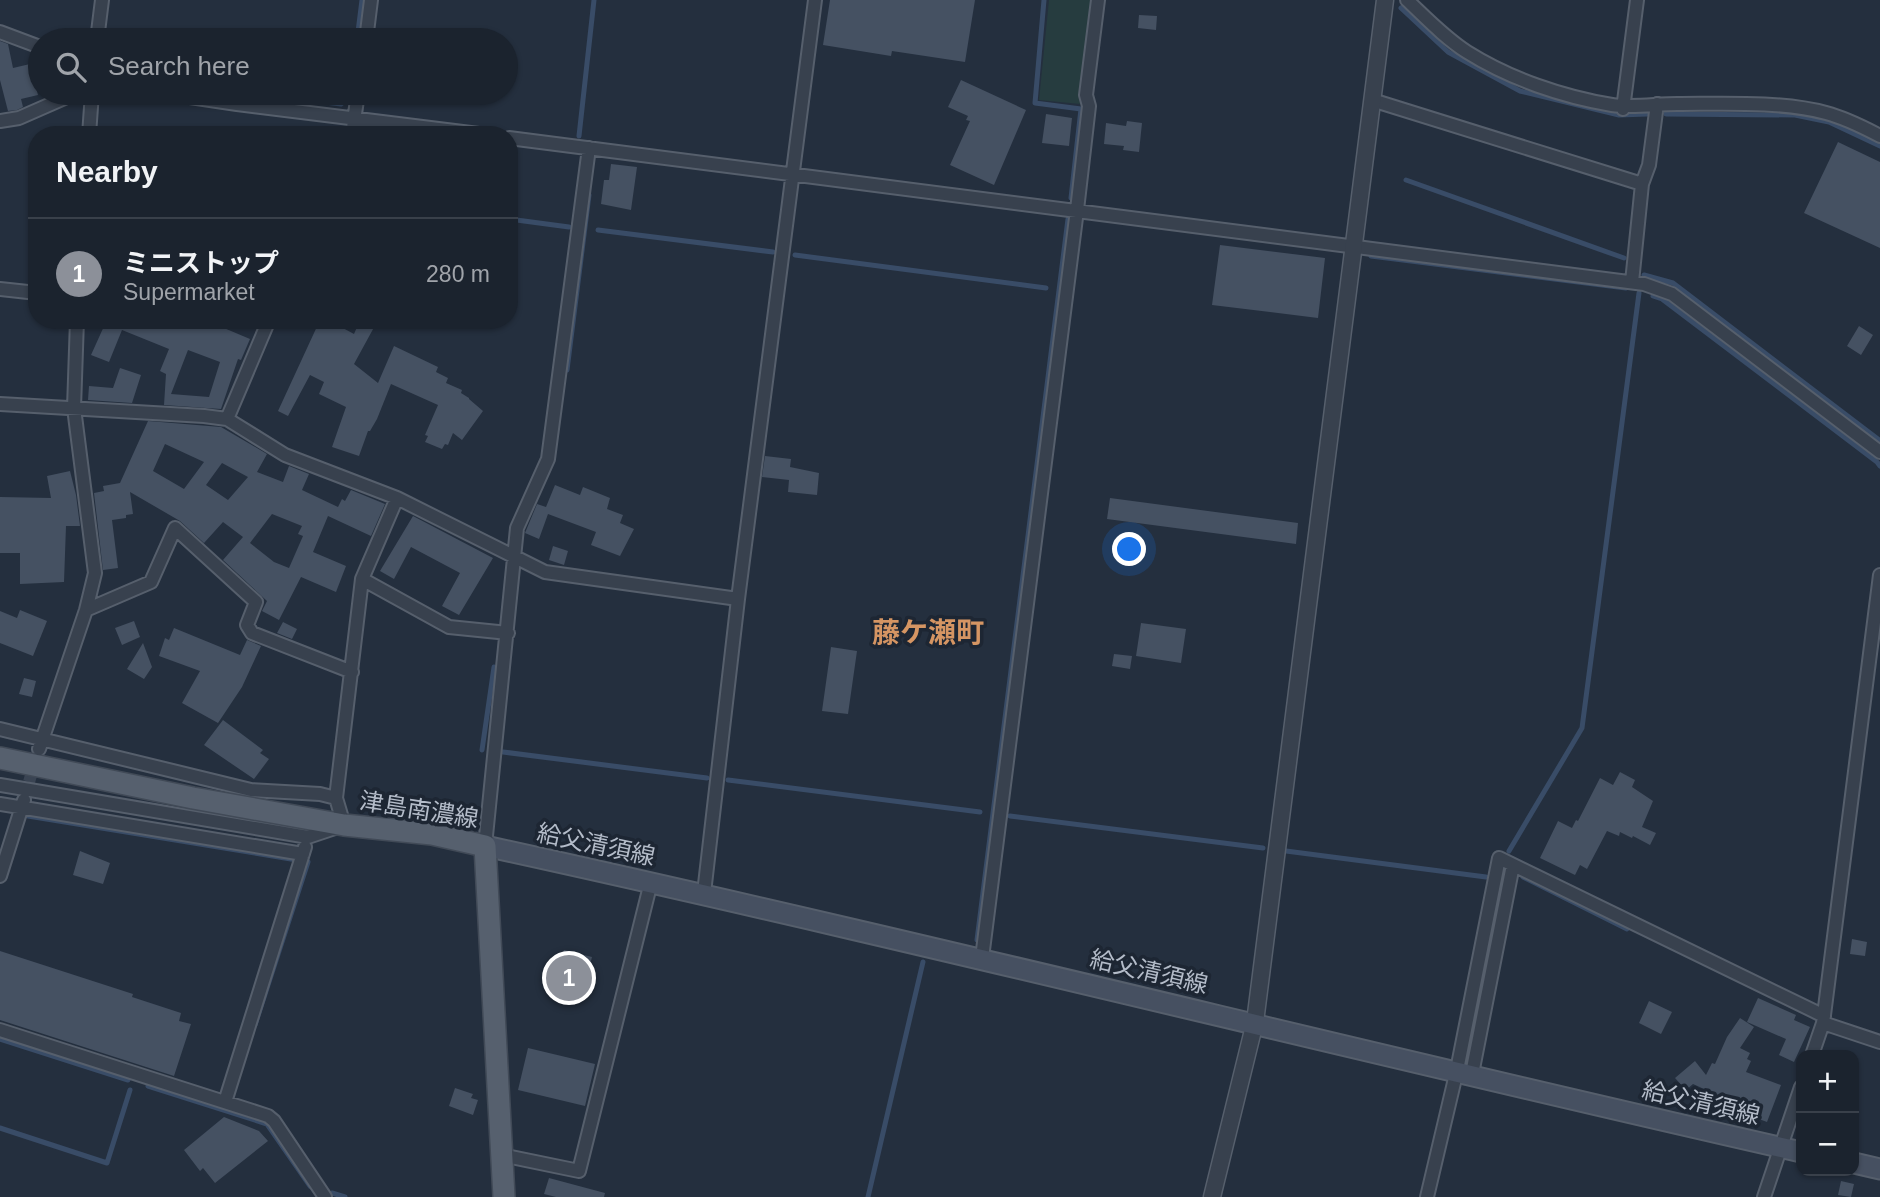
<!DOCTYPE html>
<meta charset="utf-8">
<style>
body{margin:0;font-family:Arial,"Noto Sans JP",sans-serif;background:#242b36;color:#f1f3f6}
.controls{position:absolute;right:21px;bottom:21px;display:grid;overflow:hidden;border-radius:14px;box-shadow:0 2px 5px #0004}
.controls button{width:63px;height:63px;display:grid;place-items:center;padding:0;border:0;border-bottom:2px solid #39404a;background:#1b232e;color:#f1f3f6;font:35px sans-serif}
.you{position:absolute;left:1130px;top:550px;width:24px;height:24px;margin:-18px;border:5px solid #fff;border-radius:50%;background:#1a73e8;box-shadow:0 0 0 10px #1a73e833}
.badge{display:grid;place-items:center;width:46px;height:46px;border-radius:50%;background:#8c9099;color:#fff;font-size:23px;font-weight:700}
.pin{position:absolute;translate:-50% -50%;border:4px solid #fff;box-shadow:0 2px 7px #0006}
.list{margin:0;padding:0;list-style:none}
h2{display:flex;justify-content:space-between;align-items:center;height:91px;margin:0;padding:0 28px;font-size:30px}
h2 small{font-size:23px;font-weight:400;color:#a0a4aa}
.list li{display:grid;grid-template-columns:46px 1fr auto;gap:21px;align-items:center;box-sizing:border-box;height:112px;padding:0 28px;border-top:2px solid #39404a}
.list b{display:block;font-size:26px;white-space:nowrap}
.list p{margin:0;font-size:23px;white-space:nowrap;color:#a0a4aa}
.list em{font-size:23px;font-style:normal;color:#a0a4aa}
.icon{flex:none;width:38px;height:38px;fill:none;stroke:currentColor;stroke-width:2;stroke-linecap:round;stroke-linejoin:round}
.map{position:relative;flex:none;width:1880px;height:1197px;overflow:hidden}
.search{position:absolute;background:#1b232e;box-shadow:0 2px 5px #0004;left:28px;top:28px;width:490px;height:77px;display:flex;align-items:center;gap:18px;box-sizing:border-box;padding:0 24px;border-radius:38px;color:#a0a4aa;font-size:26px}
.panel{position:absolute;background:#1b232e;box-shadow:0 2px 5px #0004;left:28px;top:126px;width:490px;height:203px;border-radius:28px}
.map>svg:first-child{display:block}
.green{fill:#263c3f}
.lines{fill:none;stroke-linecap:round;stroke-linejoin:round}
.stream{stroke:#394c67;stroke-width:5}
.building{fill:#455162;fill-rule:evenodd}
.minor-tunnel{stroke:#3a4453;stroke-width:12;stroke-dasharray:12 6;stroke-linecap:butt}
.minor-casing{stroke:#565f6c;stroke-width:16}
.tertiary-casing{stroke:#565f6c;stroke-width:19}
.secondary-casing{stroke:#565f6c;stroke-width:23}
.primary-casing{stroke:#414a57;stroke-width:24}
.minor{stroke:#38414e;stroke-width:12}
.tertiary{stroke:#38414e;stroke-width:16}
.secondary{stroke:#465061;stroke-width:19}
.primary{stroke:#56606e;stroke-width:21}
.labels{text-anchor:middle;stroke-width:7;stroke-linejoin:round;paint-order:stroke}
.street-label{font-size:24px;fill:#b4bcc9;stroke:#1d2633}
.quarter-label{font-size:28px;font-weight:bold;fill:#d59563;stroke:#1d2633}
</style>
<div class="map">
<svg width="1880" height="1197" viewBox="0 0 1880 1197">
<rect width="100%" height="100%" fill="#242f3e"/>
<path class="green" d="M1049,0h43l-12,104 -41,-4z"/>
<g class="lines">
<path class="stream" d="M1044,0l-9,103 46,6 -10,89
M1401,8l47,44 72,39 99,24 28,-1
M357,40l5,-40
M252,93l89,11 10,-8v-3
M1666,114l129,1 34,7 51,24
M579,136l15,-136
M1406,180l218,78
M509,219l60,8
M598,230l175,22
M795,255l251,33
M1371,256l255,32
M1644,275l29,8 206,157
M1653,296l9,3 215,163 3,4
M567,370l22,-175
M482,750l12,-83
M503,752l204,26
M728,780l252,32
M28,816l269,44
M1010,816l253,32
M1286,851l200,26
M1509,851l73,-123 57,-435
M1523,877l104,52
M977,940l91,-721
M1483,969l21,-100
M255,1025l53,-163
M0,1039l128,41
M148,1086l119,38 43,62
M0,1128l107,35 23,-73
M332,1193l13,4
M868,1197l55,-235"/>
</g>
<path class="building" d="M830,0h145l-10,62 -73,-11 -1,5 -68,-11z
M1139,15l18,1 -1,14 -18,-2z
M0,41l8,3 5,24 17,-4 8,31 -17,4 2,8 -6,3 -9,1 -8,-31z
M961,80l65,30 -32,75 -44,-20 20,-44 -4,-1 2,-4 -20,-9z
M1046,114l26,4 -3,28 -27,-3z
M1127,121l15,2 -3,29 -16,-2 1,-4 -20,-2 2,-21 20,3z
M1838,142l42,20v86l-76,-35z
M611,164l26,3 -6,43 -30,-6 3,-24h5z
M1220,245l105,13 -7,60 -106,-13z
M99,320h75l17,7 2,-7h12l45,19 -9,21 -3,-1 -17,50 -57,-4 2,-31 -6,-3 9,-22 -47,-19 -13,32 -18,-7 14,-31zM188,350l32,12 -11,35 -38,-3z
M320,320h8l26,14 6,-14h18l-24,44 24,19 16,-37 44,21 -2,5 12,6 -2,5 16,7 -1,3 8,5v1l14,12 -21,29 -9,-7 -5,12 -3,-1 -3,5 -17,-7 3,-6 -3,-1 13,-30 -47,-21 -14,35 -7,12h-2l-9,25 -27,-9 14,-40 -27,-13 5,-12 -14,-7 -22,41 -10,-5z
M1859,326l14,9 -12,20 -14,-9z
M120,368l21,7 -9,28 -44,-3 1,-14 24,2z
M148,421l73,6 46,27 -10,18 26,10 6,-16 20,8 -7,16 36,17 4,-8 3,2 6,-11 34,14 -14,32 -43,-20 -15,36 33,14 -10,26 -35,-15 -22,43 -17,-9 5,-10 -44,-41 20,-23 -20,-15 -19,21 -24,-22 -50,-29 3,22 -7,1v3l-14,2 6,48 -15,2 -9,-77 10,-2 -1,-5 17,-3zM165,444l39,18 -20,27 -31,-18zM222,463l26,14 -20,23 -22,-15zM272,514l30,12 -4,8 5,2 -14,32 -15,-6 -24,-19z
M765,456l26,3 -1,8 29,6 -2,22 -29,-3 1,-12 -27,-3z
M70,471l6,24 4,31h-14l-2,56 -44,2v-31h-20v-56l51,1 -4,-22z
M555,485l25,10 3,-8 27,11 -3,11 16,6 -3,8 14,6 -14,27 -29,-11 5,-13 -48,-18 -9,25 -14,-6 12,-29 9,3z
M1110,498l188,25 -2,21 -189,-25z
M413,516l80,42 -34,57 -17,-9 18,-33 -49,-26 -17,32 -14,-8z
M553,546l15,5 -4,14 -15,-5z
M20,610l27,11 -14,35 -33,-13v-32l17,7z
M134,621l6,16 -18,8 -7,-17z
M283,622l14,7 -5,10 -15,-6z
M1141,623l45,6 -5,34 -45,-7z
M174,628l66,27 7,-15 14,6 -19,41 -24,36 -36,-20 18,-32 -41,-15 6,-18 4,2z
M143,643l9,24 -8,12 -17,-10z
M831,647l26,4 -9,63 -26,-3z
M1114,654l18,2 -2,13 -18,-3z
M24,678l12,3 -4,16 -13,-3z
M223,720l40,30 -3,3 9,6 -15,20 -50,-34z
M1620,772l15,8 -3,7 21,14 -11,26 14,6 -6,12 -17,-9 -1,2 -12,-6 -1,4 -12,-5 -20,38 -7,-4 -5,10 -35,-17 18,-37 14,7 4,-8 2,1 22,-43 13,7z
M80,851l30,12 -7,21 -30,-9z
M1852,939l15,3 -2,14 -15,-2z
M564,950l28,7 -11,43 -28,-7z
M0,951l133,43 -1,3 49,16 -2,8 12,3 -17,52 -174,-56z
M1758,998l38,17 -2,5 16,7 -16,35 -15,-7 7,-16 -39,-17z
M1649,1001l23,11 -11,22 -22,-11z
M1740,1018l14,9 -14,21 10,5 -3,6 4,2 -5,11 35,13 -14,37 -19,-7 2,-5 -57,-26 -7,6 -11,-12 20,-17 11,14 6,-12 3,1 12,-27z
M528,1048l67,16 -10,42 -67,-16z
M455,1088l18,6 -2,4 7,2 -5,15 -24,-9z
M224,1117l35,14 9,10 -53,42 -12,-15 -3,3 -16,-21z
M549,1178l56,15 -1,4h-48l-12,-3z
M1841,1181l13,3 -3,13 -13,-2z"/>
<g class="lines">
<path class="minor-tunnel" d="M29,782l7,-23"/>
<defs>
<path id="minor" d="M1407,0c19,18 38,38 60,52 43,27 96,45 145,53 21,3 44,-1 65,-1 45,0 105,-3 149,9 19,5 37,14 54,23
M0,32l40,15
M97,40l5,-40
M366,40l5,-40
M163,93l74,11 250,31
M1372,100l270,84 -10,98
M1623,109l14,-109
M0,121l19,-3 57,-25
M89,135l3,-42
M352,135l6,-42
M509,138l1135,146 28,10 208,158
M1642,184l7,-19 8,-61
M0,289l37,4
M0,404l204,12 23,3 58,36 112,43 148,74 193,27
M227,419l42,-99
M362,579l87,48 59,6
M86,610l65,-28 24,-54 81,74 -9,23 5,8 100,39
M0,729l251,61 69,4 16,4 8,27 -36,12 -308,-52
M39,749l47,-139 9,-37 -21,-165 3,-88
M336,798l26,-219 35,-81
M0,804l303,50
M485,846l32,-318 31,-69 41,-311
M0,876l24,-76
M704,893l34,-294 77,-599
M982,958l95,-748 12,-104 -3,-11 12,-95
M1823,1023l57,19
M0,1030l268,86 6,5 51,76
M1812,1055l11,-32 57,-448
M1472,1074l41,-209
M225,1102l80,-255
M501,1155l78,16 72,-289
M1427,1197l30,-127 42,-212 325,158
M1764,1197l37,-110"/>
<path id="tertiary" d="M1212,1197l43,-175 130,-1022"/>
<path id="secondary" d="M485,846c440,96 877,207 1316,306
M1854,1163l26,6"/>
<path id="primary" d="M0,758l193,40 151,27 88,9 53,12 19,351"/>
</defs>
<use href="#minor" class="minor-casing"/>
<use href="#tertiary" class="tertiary-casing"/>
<use href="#secondary" class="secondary-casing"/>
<use href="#primary" class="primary-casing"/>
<use href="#minor" class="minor"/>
<use href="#tertiary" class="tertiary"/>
<use href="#secondary" class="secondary"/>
<use href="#primary" class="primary"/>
</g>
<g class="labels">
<g class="street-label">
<text transform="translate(419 810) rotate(9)" y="8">津島南濃線</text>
<text transform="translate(596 845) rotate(12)" y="8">給父清須線</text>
<text transform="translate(1149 972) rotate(13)" y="8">給父清須線</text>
<text transform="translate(1701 1103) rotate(13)" y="8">給父清須線</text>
</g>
<g class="quarter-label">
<text x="928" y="642">藤ケ瀬町</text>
</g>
</g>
</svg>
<div class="controls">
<button>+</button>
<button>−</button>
</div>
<div class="you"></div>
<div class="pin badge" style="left:569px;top:978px">1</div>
<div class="search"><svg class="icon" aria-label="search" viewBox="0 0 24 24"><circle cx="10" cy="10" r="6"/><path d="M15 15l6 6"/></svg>Search here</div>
<section class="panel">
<h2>Nearby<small></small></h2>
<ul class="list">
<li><span class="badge">1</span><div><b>ミニストップ</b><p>Supermarket</p></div><em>280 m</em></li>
</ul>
</section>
</div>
